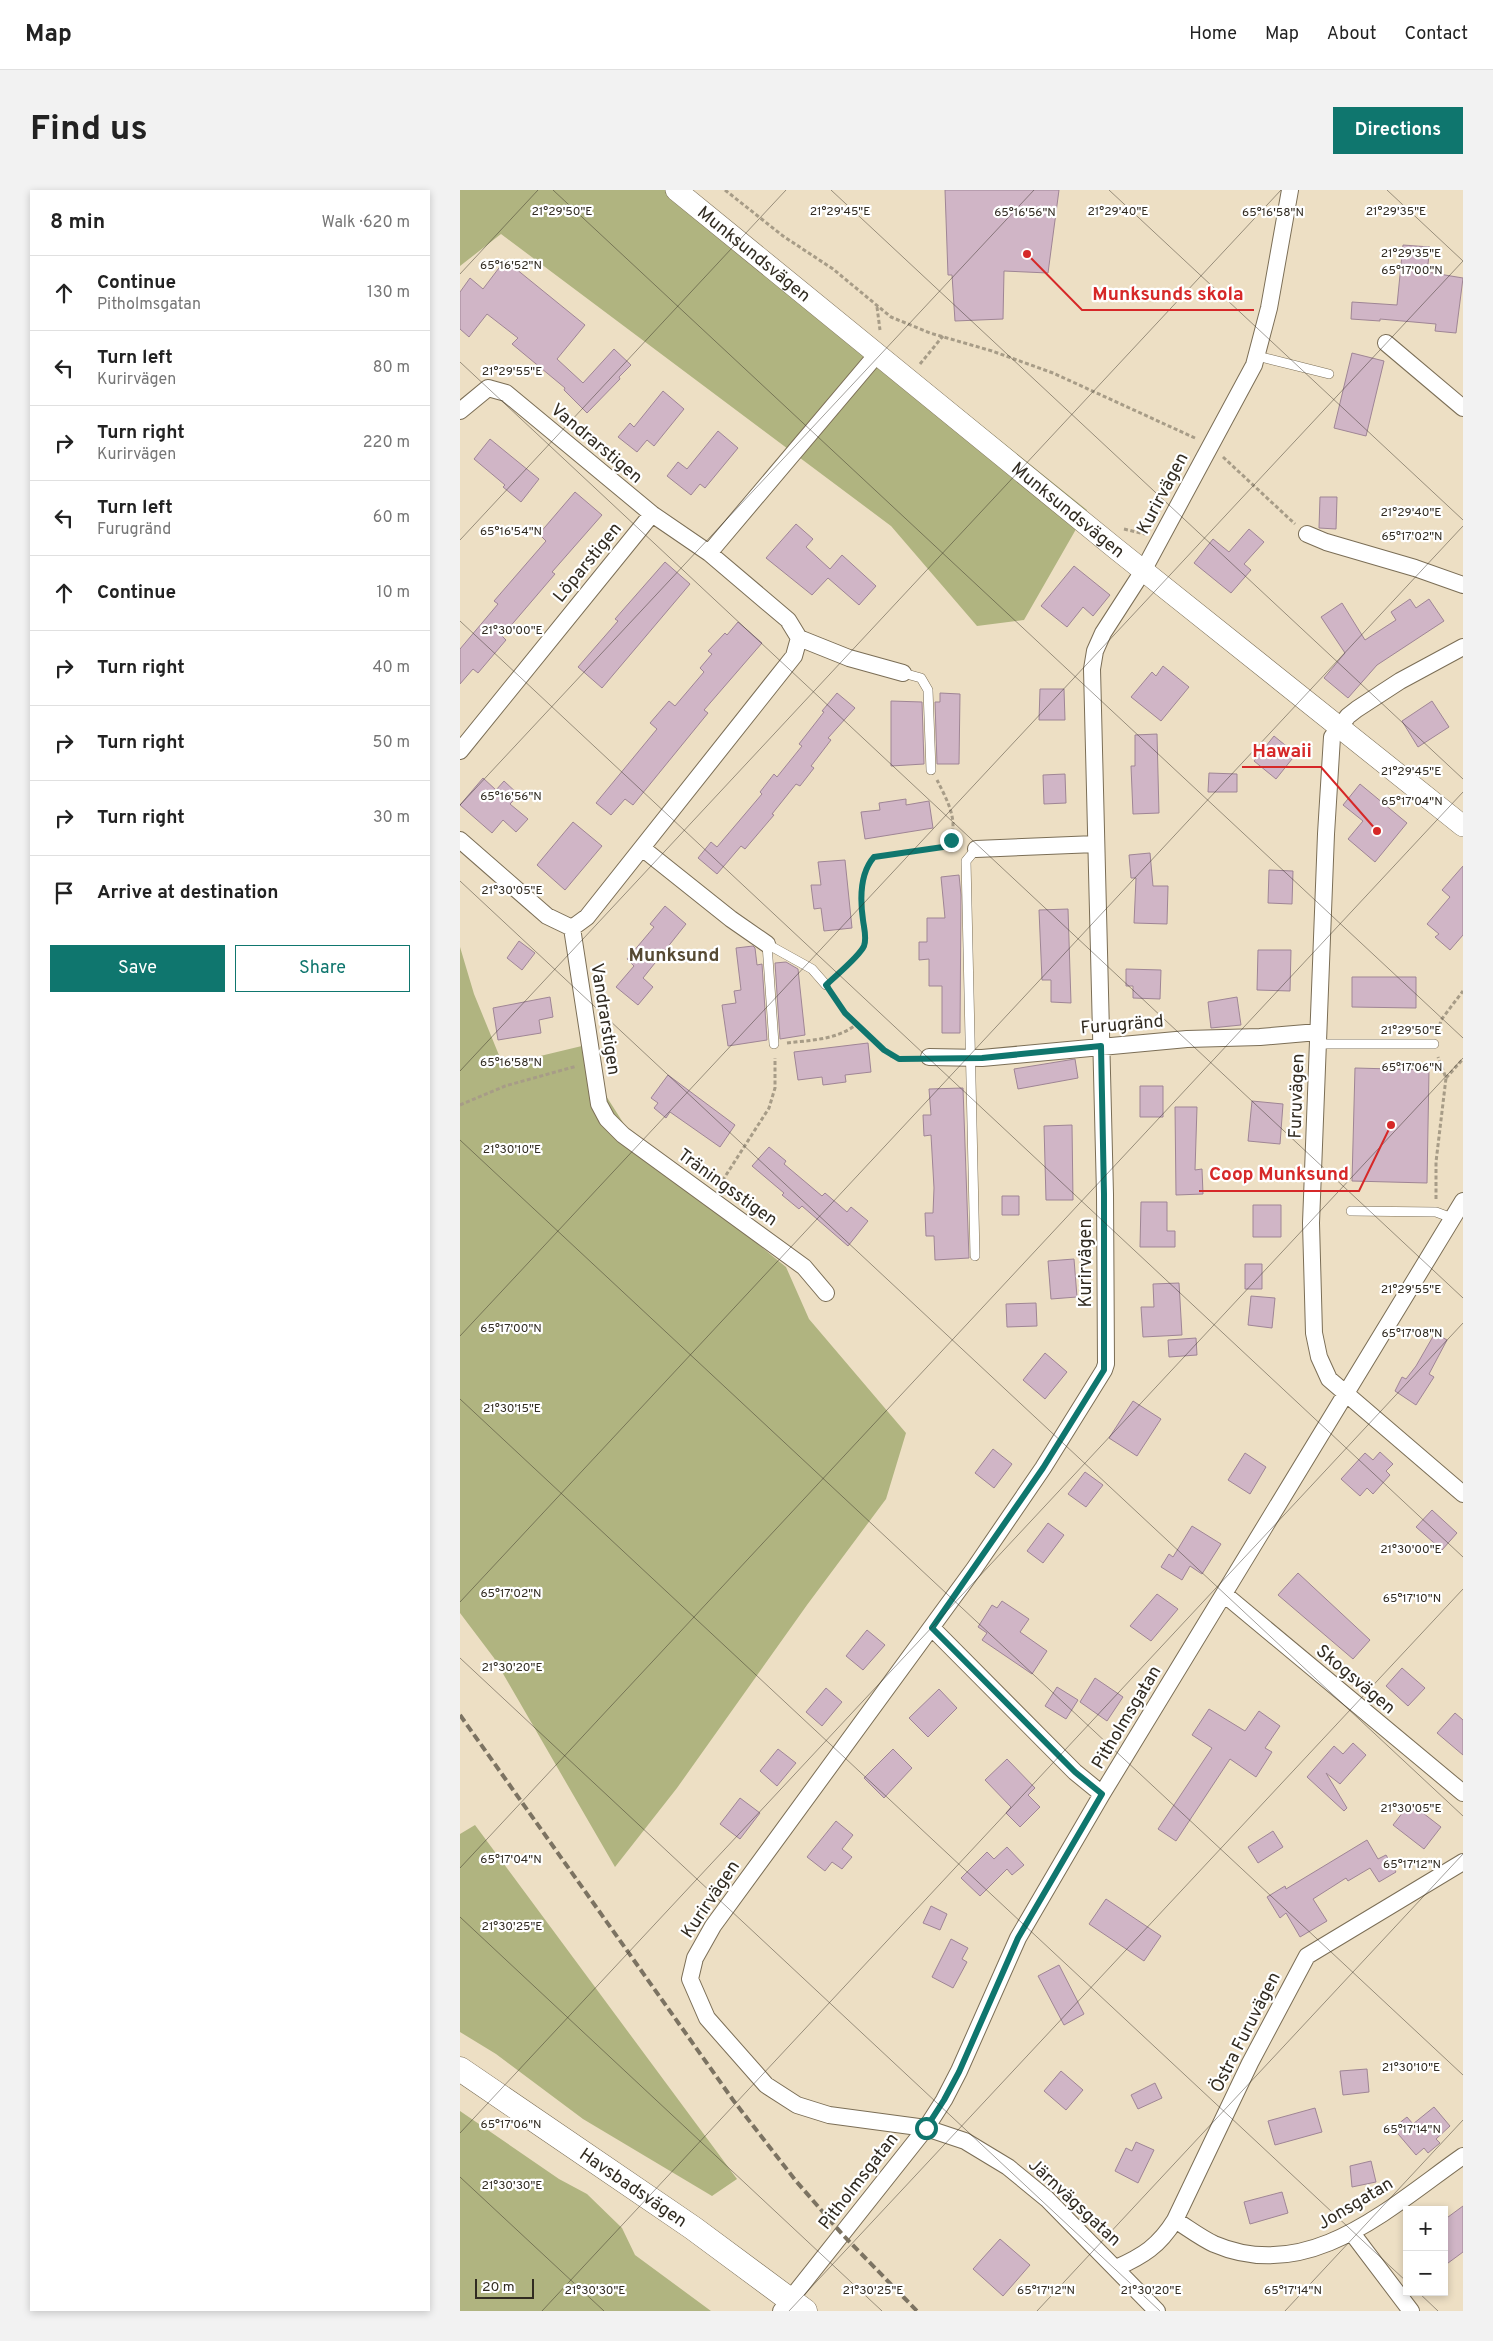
<!DOCTYPE html>
<meta charset="utf-8">
<style>
body{margin:0;font-family:Overpass,sans-serif;background:#f2f2f2;color:#222}
.controls{position:absolute;right:15px;bottom:15px;display:grid;overflow:hidden;border-radius:0px;box-shadow:0 2px 8px #0003}
.controls button{width:45px;height:45px;display:grid;place-items:center;padding:0;border:0;border-bottom:1px solid #e0e0e0;background:#fff;color:#222;font:25px sans-serif}
.scale{position:absolute;left:15px;bottom:12px;width:59px;box-sizing:border-box;padding-left:5px;border:2px solid #312b21;border-top:0;font-size:14px;line-height:18px;white-space:nowrap;color:#312b21;-webkit-text-stroke:4px #fff;paint-order:stroke}
.stop{position:absolute;width:15px;height:15px;margin:-11px;border:4px solid #0f766e;border-radius:50%;background:#fff}
.stop.end{background:#0f766e;border-color:#fff;box-shadow:0 1px 5px #0008}
.list{margin:0;padding:0;list-style:none}
h2{display:flex;justify-content:space-between;align-items:center;height:65px;margin:0;padding:0 20px;font-size:21px}
h2 small{font-size:16px;font-weight:400;color:#767676}
.list li{display:grid;grid-template-columns:32px 1fr auto;gap:15px;align-items:center;box-sizing:border-box;height:75px;padding:0 20px;border-top:1px solid #e0e0e0}
.list b{display:block;font-size:19px;white-space:nowrap}
.list p{margin:0;font-size:16px;white-space:nowrap;color:#767676}
.list em{font-size:16px;font-style:normal;color:#767676}
.actions{display:flex;gap:10px;padding:15px 20px}
.actions a{flex:1;padding:11px 0;border:1px solid #0f766e;border-radius:0px;text-align:center;font-size:18px;color:#0f766e}
.actions .main{background:#0f766e;color:#fff}
.icon{flex:none;width:28px;height:28px;fill:none;stroke:currentColor;stroke-width:2;stroke-linecap:round;stroke-linejoin:round}
.map{position:relative;flex:none;width:1003px;height:2121px;overflow:hidden;border-radius:0px}
header{display:flex;align-items:center;gap:30px;box-sizing:border-box;height:70px;padding:0 25px;background:#fff;border-bottom:1px solid #e0e0e0}
header strong{font-size:24px}
nav{display:flex;gap:28px;margin-inline-start:auto;font-size:18px}
.intro{display:flex;align-items:center;justify-content:space-between;box-sizing:border-box;height:120px;padding:0 30px}
h1{margin:0;font-size:35px}
.button{padding:12px 22px;border-radius:0px;background:#0f766e;color:#fff;font-size:18px;font-weight:700}
main{display:flex;gap:30px;padding:0 30px}
aside{flex:1;background:#fff;border-radius:0px;box-shadow:0 2px 8px #0003}
.map>svg:first-child{display:block}
.green{fill:#b0b480}
.building{fill:#d0b5c6;stroke:#9f8595}
.lines{fill:none;stroke-linecap:round;stroke-linejoin:round}
.service-casing{stroke:#7b6e56;stroke-width:10}
.minor-casing{stroke:#7b6e56;stroke-width:18}
.tertiary-casing{stroke:#7b6e56;stroke-width:22}
.secondary-casing{stroke:#7b6e56;stroke-width:25}
.path{stroke:#a79c87;stroke-width:3;stroke-dasharray:4 2.5;stroke-linecap:butt}
.service{stroke:#fff;stroke-width:9}
.minor{stroke:#fff;stroke-width:16}
.tertiary{stroke:#fff;stroke-width:21}
.secondary{stroke:#fff;stroke-width:24}
.rail{stroke:#7c7362;stroke-width:4;stroke-dasharray:8 4;stroke-linecap:butt}
.route{stroke:#0f766e;stroke-width:6}
.ticks{fill:none;stroke:#312b21;stroke-width:1;stroke-opacity:0.45}
.labels{text-anchor:middle;stroke-width:4.5;stroke-linejoin:round;paint-order:stroke}
.street-label{font-size:18px;fill:#312b21;stroke:#fff}
.neighbourhood-label{font-size:19px;font-weight:bold;fill:#564a33;stroke:#fff}
.ticks-label{font-size:12px;text-anchor:middle;fill:#312b21;stroke:#fff;stroke-width:4.5;stroke-linejoin:round;paint-order:stroke}
.leader{fill:none;stroke:#d62828;stroke-width:2}
.callout-dot{fill:#d62828;stroke:#fff;stroke-width:2}
.callout-label{font-size:19px;text-anchor:middle;font-weight:bold;fill:#d62828;stroke:#fff;stroke-width:4.5;stroke-linejoin:round;paint-order:stroke}
</style>
<header>
<strong>Map</strong>
<nav><a>Home</a><a>Map</a><a>About</a><a>Contact</a></nav>
</header>
<div class="intro"><h1>Find us</h1><a class="button">Directions</a></div>
<main>
<aside>
<h2>8 min<small>Walk · 620 m</small></h2>
<ul class="list">
<li><svg class="icon" aria-label="ahead" viewBox="0 0 24 24"><path d="M12 20V5M6 11l6-6 6 6"/></svg><div><b>Continue</b><p>Pitholmsgatan</p></div><em>130 m</em></li>
<li><svg class="icon" aria-label="left" viewBox="0 0 24 24"><path d="M17 20v-9H6M10 6l-5 5 5 5"/></svg><div><b>Turn left</b><p>Kurirvägen</p></div><em>80 m</em></li>
<li><svg class="icon" aria-label="right" viewBox="0 0 24 24"><path d="M7 20v-9h11M14 6l5 5-5 5"/></svg><div><b>Turn right</b><p>Kurirvägen</p></div><em>220 m</em></li>
<li><svg class="icon" aria-label="left" viewBox="0 0 24 24"><path d="M17 20v-9H6M10 6l-5 5 5 5"/></svg><div><b>Turn left</b><p>Furugränd</p></div><em>60 m</em></li>
<li><svg class="icon" aria-label="ahead" viewBox="0 0 24 24"><path d="M12 20V5M6 11l6-6 6 6"/></svg><div><b>Continue</b></div><em>10 m</em></li>
<li><svg class="icon" aria-label="right" viewBox="0 0 24 24"><path d="M7 20v-9h11M14 6l5 5-5 5"/></svg><div><b>Turn right</b></div><em>40 m</em></li>
<li><svg class="icon" aria-label="right" viewBox="0 0 24 24"><path d="M7 20v-9h11M14 6l5 5-5 5"/></svg><div><b>Turn right</b></div><em>50 m</em></li>
<li><svg class="icon" aria-label="right" viewBox="0 0 24 24"><path d="M7 20v-9h11M14 6l5 5-5 5"/></svg><div><b>Turn right</b></div><em>30 m</em></li>
<li><svg class="icon" aria-label="arrive" viewBox="0 0 24 24"><path d="M6 21V4h12l-3 4 3 4H6"/></svg><div><b>Arrive at destination</b></div></li>
</ul>
<div class="actions"><a class="main">Save</a><a>Share</a></div>
</aside>
<div class="map">
<svg width="1003" height="2121" viewBox="0 0 1003 2121">
<rect width="100%" height="100%" fill="#eddfc4"/>
<path class="green" d="M0,0h229l398,320 -63,110 -47,6 -86,-100 -390,-292 -41,32z
M0,757l14,47 29,71 83,-20 8,32 44,69 148,121 23,52 97,114 -20,66 -79,106 -130,183 -62,79 -121,-209 -34,-45z
M15,1635l262,354 -25,17 -129,-77 -87,-65 -36,-22v-198z
M0,1921l99,68 28,15 35,34 13,27 76,56h-251z"/>
<path class="building" d="M485,0h114l-11,83 -44,-2 -1,48 -48,2 -3,-46h-4z
M943,55l27,2 -3,25 36,6 -7,55 -21,-2 1,-7 -56,-5v2l-29,-2 1,-17 45,3z
M45,70l80,65 -28,34 26,24 31,-34 17,16 -12,12 1,2 -33,34 -23,-23 1,-2 -53,-44 6,-6 -31,-24 -18,23 -9,-8v-37l10,-14 13,11z
M892,163l32,8 -18,75 -32,-8z
M203,201l21,18 -30,37 -7,-6 -10,12 -19,-15 12,-14 4,4z
M258,241l20,17 -33,40 -5,-4 -9,11 -24,-19 11,-14 9,7z
M30,249l49,40 -18,23 -18,-15 2,-2 -31,-26z
M115,302l27,23 -50,57 3,2 -53,62 4,4 -28,33 -5,-4 -13,15v-35l38,-45 -4,-3 52,-60 -7,-7z
M860,307h17l-1,32 -17,-1z
M336,334l17,15 -7,8 24,22 12,-14 34,31 -17,19 -31,-27 -16,17 -46,-37z
M789,339l15,13 -20,22 7,6 -20,23 -37,-30 19,-24 16,13z
M205,372l25,22 -88,104 -24,-21 40,-46 -3,-2z
M614,376l36,29 -17,21 -10,-9 -16,20 -26,-21z
M950,409l6,9 13,-9 15,22 -67,44 -29,33 -24,-20 21,-25 -24,-36 21,-14 23,37 31,-20 -5,-8z
M278,432l24,21 -58,67 4,3 -75,92 -8,-6 -14,16 -15,-12 61,-74 -7,-6 19,-22 6,5 29,-34 -4,-4 12,-14 -4,-3 17,-18 2,2z
M703,476l26,21 -28,34 -30,-24 21,-25 4,4z
M580,499h24l1,31h-26z
M377,503l18,15 -27,30 3,2 -20,26 3,2 -14,18 -4,-2 -24,30 2,1 -29,34 -4,-3 -24,28 -19,-16 13,-16 6,5 45,-53 -2,-2 14,-18 3,3 25,-31 -3,-2 25,-32 -2,-1z
M480,503l20,1 -1,70h-22l-2,-62h5z
M431,511l31,1 2,62 -33,2z
M972,511l17,26 -31,20 -16,-26z
M697,544l2,79 -26,1 -2,-48h4v-31z
M814,546l22,18 -20,25 -22,-18z
M749,583l28,1v18h-29z
M605,584l1,29 -22,1 -1,-29z
M23,588l13,12 8,-9 15,14 -9,9 18,15 -12,13 -13,-12 -11,13 -32,-28z
M900,594l47,39 -32,39 -27,-23 15,-18 -20,-16z
M446,609v6l23,-4 4,27 -68,11 -4,-27 19,-2 -1,-7z
M113,632l29,24 -37,44 -28,-25z
M690,663l3,33h15l-1,38 -33,-1 2,-45h-5l-2,-23z
M385,670l7,68 -28,3 -3,-23 -7,1 -3,-24h10l-3,-23z
M1003,676v69l-13,15 -15,-13 4,-3 -12,-10 23,-27 -8,-7z
M809,680l24,1 -1,33 -24,-1z
M499,685l2,20 -1,138h-18v-47h-13v-27l-10,1v-18h8v-24h18l-4,-41z
M205,716l21,18 -43,54 10,9 -15,18 -22,-18 18,-21 -7,-7 27,-32 -4,-3z
M608,719l3,94 -20,-1v-22h-9l-3,-70z
M59,751l16,12 -13,17 -15,-12z
M293,756l2,2 2,17 5,-1 5,76 -39,6 -6,-41 14,-2 -2,-12 7,-1 -5,-42z
M798,760h33l-1,41 -33,-1z
M326,772l12,7 7,66 -25,4 -5,-76z
M666,779l35,1 -1,29 -27,-1v-12h-7z
M892,787h64v31l-64,-1z
M90,807l3,20 -14,3 2,13 -43,7 -5,-32z
M777,807l4,28 -30,3 -3,-26z
M408,853l3,29 -26,3 1,7 -23,3 -1,-8 -24,3 -4,-28z
M615,869l3,19 -60,11 -4,-20z
M895,878l74,2 -2,113 -75,-2z
M208,885l67,50 -15,22 -50,-35 -4,6 -12,-10 4,-5 -7,-5z
M680,896h23v31h-23z
M503,898l6,170 -34,2 -1,-24h-8l-1,-23h8l1,-25 -3,-53 -7,1 -1,-21h8l-2,-26z
M792,911l31,3 -3,40 -32,-3z
M715,917h22l-2,63 7,-1 1,25 -27,1z
M612,935l1,75h-27l-2,-74z
M309,957l17,14 -2,3 38,32 3,-3 22,19 4,-5 17,14 -20,25 -46,-40 -3,3 -17,-14 2,-2 -32,-27z
M542,1006h17v19h-17z
M681,1012h26v29h8v16h-35z
M793,1015h28v32h-28z
M614,1069l3,38 -26,2 -3,-38z
M785,1074h17v25h-17z
M719,1093l3,52 -39,2 -2,-30h13l-1,-23z
M791,1106l24,2 -3,30 -24,-3z
M576,1113l1,23 -30,1 -1,-23z
M975,1143l12,7 -18,34 5,3 -18,28 -21,-14 7,-14 4,2 10,-13z
M736,1148l1,17 -28,2 -1,-17z
M585,1163l22,19 -22,27 -22,-19z
M673,1211l28,18 -24,37 -28,-18z
M533,1259l19,15 -18,24 -19,-15z
M920,1262l13,12 -7,7 4,4 -17,19 -6,-6 -7,8 -19,-17 24,-26 8,7z
M785,1263l21,14 -16,27 -22,-14z
M625,1282l18,13 -17,22 -18,-13z
M972,1320l25,23 -15,17 -26,-23z
M588,1333l16,12 -21,28 -16,-12z
M732,1336l29,18 -19,30 -12,-8 -8,14 -21,-13 8,-13 4,3z
M838,1383l72,67 -17,19 -75,-64z
M697,1404l21,15 -27,32 -21,-15z
M542,1411l27,18 -9,13 27,19 -15,23 -50,-34 5,-7 -9,-6 14,-22 5,3z
M407,1440l18,15 -22,25 -17,-14z
M942,1478l23,20 -17,18 -22,-20z
M635,1488l28,19 -16,24 -27,-19z
M597,1497l21,13 -12,19 -21,-13z
M366,1498l16,14 -20,24 -16,-14z
M479,1499l18,19 -29,29 -19,-19z
M749,1519l36,22 14,-20 21,15 -15,22 7,4 -16,25 -26,-18 -54,82 -18,-12 54,-81 -20,-13z
M995,1523l8,7v35l-26,-22z
M893,1553l13,12 -26,29 -14,-11 21,35 -3,3 -37,-34 27,-31 9,8z
M318,1559l18,14 -19,23 -17,-15z
M433,1559l19,19 -28,30 -20,-20z
M547,1569l28,29 -7,7 12,12 -20,20 -14,-14 5,-6 -26,-27z
M280,1608l20,15 -20,26 -20,-15z
M950,1613l31,24 -17,22 -31,-24z
M376,1631l17,14 -11,14 10,8 -10,12 -10,-7 -7,9 -18,-14z
M813,1641l10,16 -25,16 -10,-16z
M907,1650l11,19 8,-4 10,17 -17,10 -9,-14 -22,13 -2,-3 -33,21 14,22 -27,16 -14,-24 -6,5 -13,-21 18,-11 1,3z
M547,1657l17,18 -12,10 -5,-6 -27,27 -19,-18 26,-26 7,7z
M646,1709l55,37 -17,25 -55,-37z
M471,1716l16,8 -7,16 -17,-7z
M491,1749l17,9 -6,11 5,3 -14,26 -21,-11z
M599,1775l25,49 -20,11 -26,-49z
M907,1879l2,23 -26,3 -3,-24z
M601,1881l22,19 -17,20 -22,-19z
M695,1893l7,15 -24,11 -7,-14z
M974,1917l16,19 -14,13 4,4 -12,10 -4,-5 -8,7 -23,-27 14,-11 6,7z
M855,1918l7,24 -47,13 -7,-24z
M676,1952l18,8 -16,33 -23,-12 11,-23 6,3z
M911,1971l5,21 -24,5 -2,-21z
M822,2002l6,21 -38,11 -6,-22z
M1003,2016v46l-19,14v-46z
M540,2049l30,26 -27,31 -30,-27z"/>
<g class="lines">
<defs>
<path id="service" d="M797,166l72,18
M443,483l18,5 7,12 3,80
M314,854l-7,-100 45,25 14,16
M858,854h116
M891,1021l85,1 16,6
M515,1066l-9,-395 10,-12"/>
<path id="minor" d="M926,153l77,65
M0,221l28,-23 18,5 146,121 57,39 79,67 11,18 -5,18 -207,261 -15,11 -25,-12 -87,-76
M847,344l19,8 89,26 48,17
M249,363l169,-200
M339,448l50,20 54,15
M1003,457l-63,34 -43,28 -9,7 -16,21 -6,97 -15,389 3,110 5,24 10,22 134,115
M0,561l192,-237
M182,658l89,71 36,25
M516,659l120,-5
M112,738l27,176 8,15 16,16 181,132 22,26
M469,867l53,1 205,-19 73,-2 58,-5
M764,1404l239,199
M472,1438l143,144 27,22
M715,2030c13,8 26,18 39,24 95,41 176,-37 249,-88
M892,2043l59,78
M656,2078c27,-12 43,-22 59,-48l75,-157 57,-107 156,-94
M321,2121l145,-183 18,-28 15,-29 59,-133 84,-144 361,-593
M697,2121l-110,-112 -39,-32 -43,-26 -39,-13 -97,-13 -32,-10 -31,-20 -59,-67 -17,-39 5,-21 18,-32 261,-357 69,-101 61,-98 2,-6 -1,-170 -13,-525 3,-18 8,-18 40,-62 111,-206 15,-57 21,-118"/>
<g id="tertiary">
<path id="s1" d="M216,0l439,358 348,278"/>
</g>
<g id="secondary">
<path id="s2" d="M0,1879l233,159 112,83"/>
</g>
</defs>
<use href="#service" class="service-casing"/>
<use href="#minor" class="minor-casing"/>
<use href="#tertiary" class="tertiary-casing"/>
<use href="#secondary" class="secondary-casing"/>
<path class="path" d="M265,0l58,46 50,33 58,48 39,16 62,18 61,22 142,65
M417,117l3,23
M460,174l23,-28
M763,267l72,67
M664,339l21,5
M375,786c9,-8 21,-18 28,-28 5,-9 1,-21 0,-31 -2,-20 -3,-45 11,-60l69,-10c21,-18 4,-47 -6,-67
M372,805l13,18 46,43 8,3h15
M978,842l3,-12 22,-29
M327,853c24,-3 50,-3 70,-19
M986,888l17,-19
M0,915l45,-19 72,-20
M259,996l50,-78 6,-20v-30
M976,1009v-37l10,-84 -8,-21"/>
<use href="#service" class="service"/>
<use href="#minor" class="minor"/>
<use href="#tertiary" class="tertiary"/>
<use href="#secondary" class="secondary"/>
<path class="rail" d="M0,1525l273,385 63,81 46,53 75,77"/>
</g>
<g class="lines">
<path class="route" d="M466,1938l18,-28 15,-28 59,-134 84,-144 -27,-22 -143,-144 111,-160 61,-98v-176l-3,-148 -119,12 -83,1 -15,-9 -39,-37 -19,-28c9,-9 33,-28 38,-39 3,-8 0,-18 -1,-26 -3,-21 -3,-47 11,-63l69,-10 8,-7"/>
</g>
<path class="ticks" d="M93,0l910,848M371,0l632,589M649,0l354,330M927,0l76,71M0,84l78,-84M0,172l1003,936M0,350l326,-350M0,431l1003,936M0,615l574,-615M0,691l1003,935M0,881l821,-881M0,950l1003,935M0,1146l1003,-1075M0,1209l947,883M0,1412l1003,-1076M0,1468l700,653M0,1678l1003,-1076M0,1727l422,394M0,1943l1003,-1075M0,1987l144,134M958,2102l20,19M82,2121l921,-988M329,2121l674,-722M577,2121l426,-457M825,2121l178,-191"/>
<g class="labels">
<g class="street-label">
<text dy="6" stroke="none"><textPath href="#s1" startOffset="101">Munksundsvägen</textPath></text>
<text transform="translate(137 253) rotate(40)" y="6">Vandrarstigen</text>
<text transform="translate(702 303) rotate(-62)" y="6">Kurirvägen</text>
<text dy="6" stroke="none"><textPath href="#s1" startOffset="506">Munksundsvägen</textPath></text>
<text transform="translate(127 372) rotate(-51)" y="6">Löparstigen</text>
<text transform="translate(146 829) rotate(81)" y="6">Vandrarstigen</text>
<text transform="translate(662 834) rotate(-5)" y="6">Furugränd</text>
<text transform="translate(836 906) rotate(-88)" y="6">Furuvägen</text>
<text transform="translate(268 997) rotate(36)" y="6">Träningsstigen</text>
<text transform="translate(625 1073) rotate(-90)" y="6">Kurirvägen</text>
<text transform="translate(896 1489) rotate(40)" y="6">Skogsvägen</text>
<text transform="translate(666 1527) rotate(-59)" y="6">Pitholmsgatan</text>
<text transform="translate(250 1709) rotate(-56)" y="6">Kurirvägen</text>
<text transform="translate(785 1842) rotate(-63)" y="6">Östra Furuvägen</text>
<text transform="translate(398 1991) rotate(-52)" y="6">Pitholmsgatan</text>
<text dy="6" stroke="none"><textPath href="#s2" startOffset="210">Havsbadsvägen</textPath></text>
<text transform="translate(615 2012) rotate(43)" y="6">Järnvägsgatan</text>
<text transform="translate(895 2013) rotate(-31)" y="6">Jonsgatan</text>
</g>
<g class="neighbourhood-label">
<text x="214" y="771">Munksund</text>
</g>
</g>
<g class="ticks-label">
<text x="102" y="25">21°29'50"E</text>
<text x="380" y="25">21°29'45"E</text>
<text x="658" y="25">21°29'40"E</text>
<text x="936" y="25">21°29'35"E</text>
<text x="565" y="26">65°16'56"N</text>
<text x="813" y="26">65°16'58"N</text>
<text x="951" y="67">21°29'35"E</text>
<text x="51" y="79">65°16'52"N</text>
<text x="952" y="84">65°17'00"N</text>
<text x="52" y="185">21°29'55"E</text>
<text x="951" y="326">21°29'40"E</text>
<text x="51" y="345">65°16'54"N</text>
<text x="952" y="350">65°17'02"N</text>
<text x="52" y="444">21°30'00"E</text>
<text x="951" y="585">21°29'45"E</text>
<text x="51" y="610">65°16'56"N</text>
<text x="952" y="615">65°17'04"N</text>
<text x="52" y="704">21°30'05"E</text>
<text x="951" y="844">21°29'50"E</text>
<text x="51" y="876">65°16'58"N</text>
<text x="952" y="881">65°17'06"N</text>
<text x="52" y="963">21°30'10"E</text>
<text x="951" y="1103">21°29'55"E</text>
<text x="51" y="1142">65°17'00"N</text>
<text x="952" y="1147">65°17'08"N</text>
<text x="52" y="1222">21°30'15"E</text>
<text x="951" y="1363">21°30'00"E</text>
<text x="51" y="1407">65°17'02"N</text>
<text x="952" y="1412">65°17'10"N</text>
<text x="52" y="1481">21°30'20"E</text>
<text x="951" y="1622">21°30'05"E</text>
<text x="51" y="1673">65°17'04"N</text>
<text x="952" y="1678">65°17'12"N</text>
<text x="52" y="1740">21°30'25"E</text>
<text x="951" y="1881">21°30'10"E</text>
<text x="51" y="1938">65°17'06"N</text>
<text x="952" y="1943">65°17'14"N</text>
<text x="52" y="1999">21°30'30"E</text>
<text x="586" y="2104">65°17'12"N</text>
<text x="833" y="2104">65°17'14"N</text>
<text x="135" y="2104">21°30'30"E</text>
<text x="413" y="2104">21°30'25"E</text>
<text x="691" y="2104">21°30'20"E</text>
</g>
<path class="leader" d="M567 64L622 120H794M917 641L861 577H782M931 935L899 1001H739"/>
<g class="callout-dot">
<circle cx="567" cy="64" r="5"/>
<circle cx="917" cy="641" r="5"/>
<circle cx="931" cy="935" r="5"/>
</g>
<g class="callout-label">
<text x="708" y="110">Munksunds skola</text>
<text x="822" y="567">Hawaii</text>
<text x="819" y="990">Coop Munksund</text>
</g>
</svg>
<div class="controls">
<button>+</button>
<button>−</button>
</div>
<div class="scale">20 m</div>
<div class="stop" style="left:466px;top:1938px"></div>
<div class="stop end" style="left:491px;top:650px"></div>
</div>
</main>
